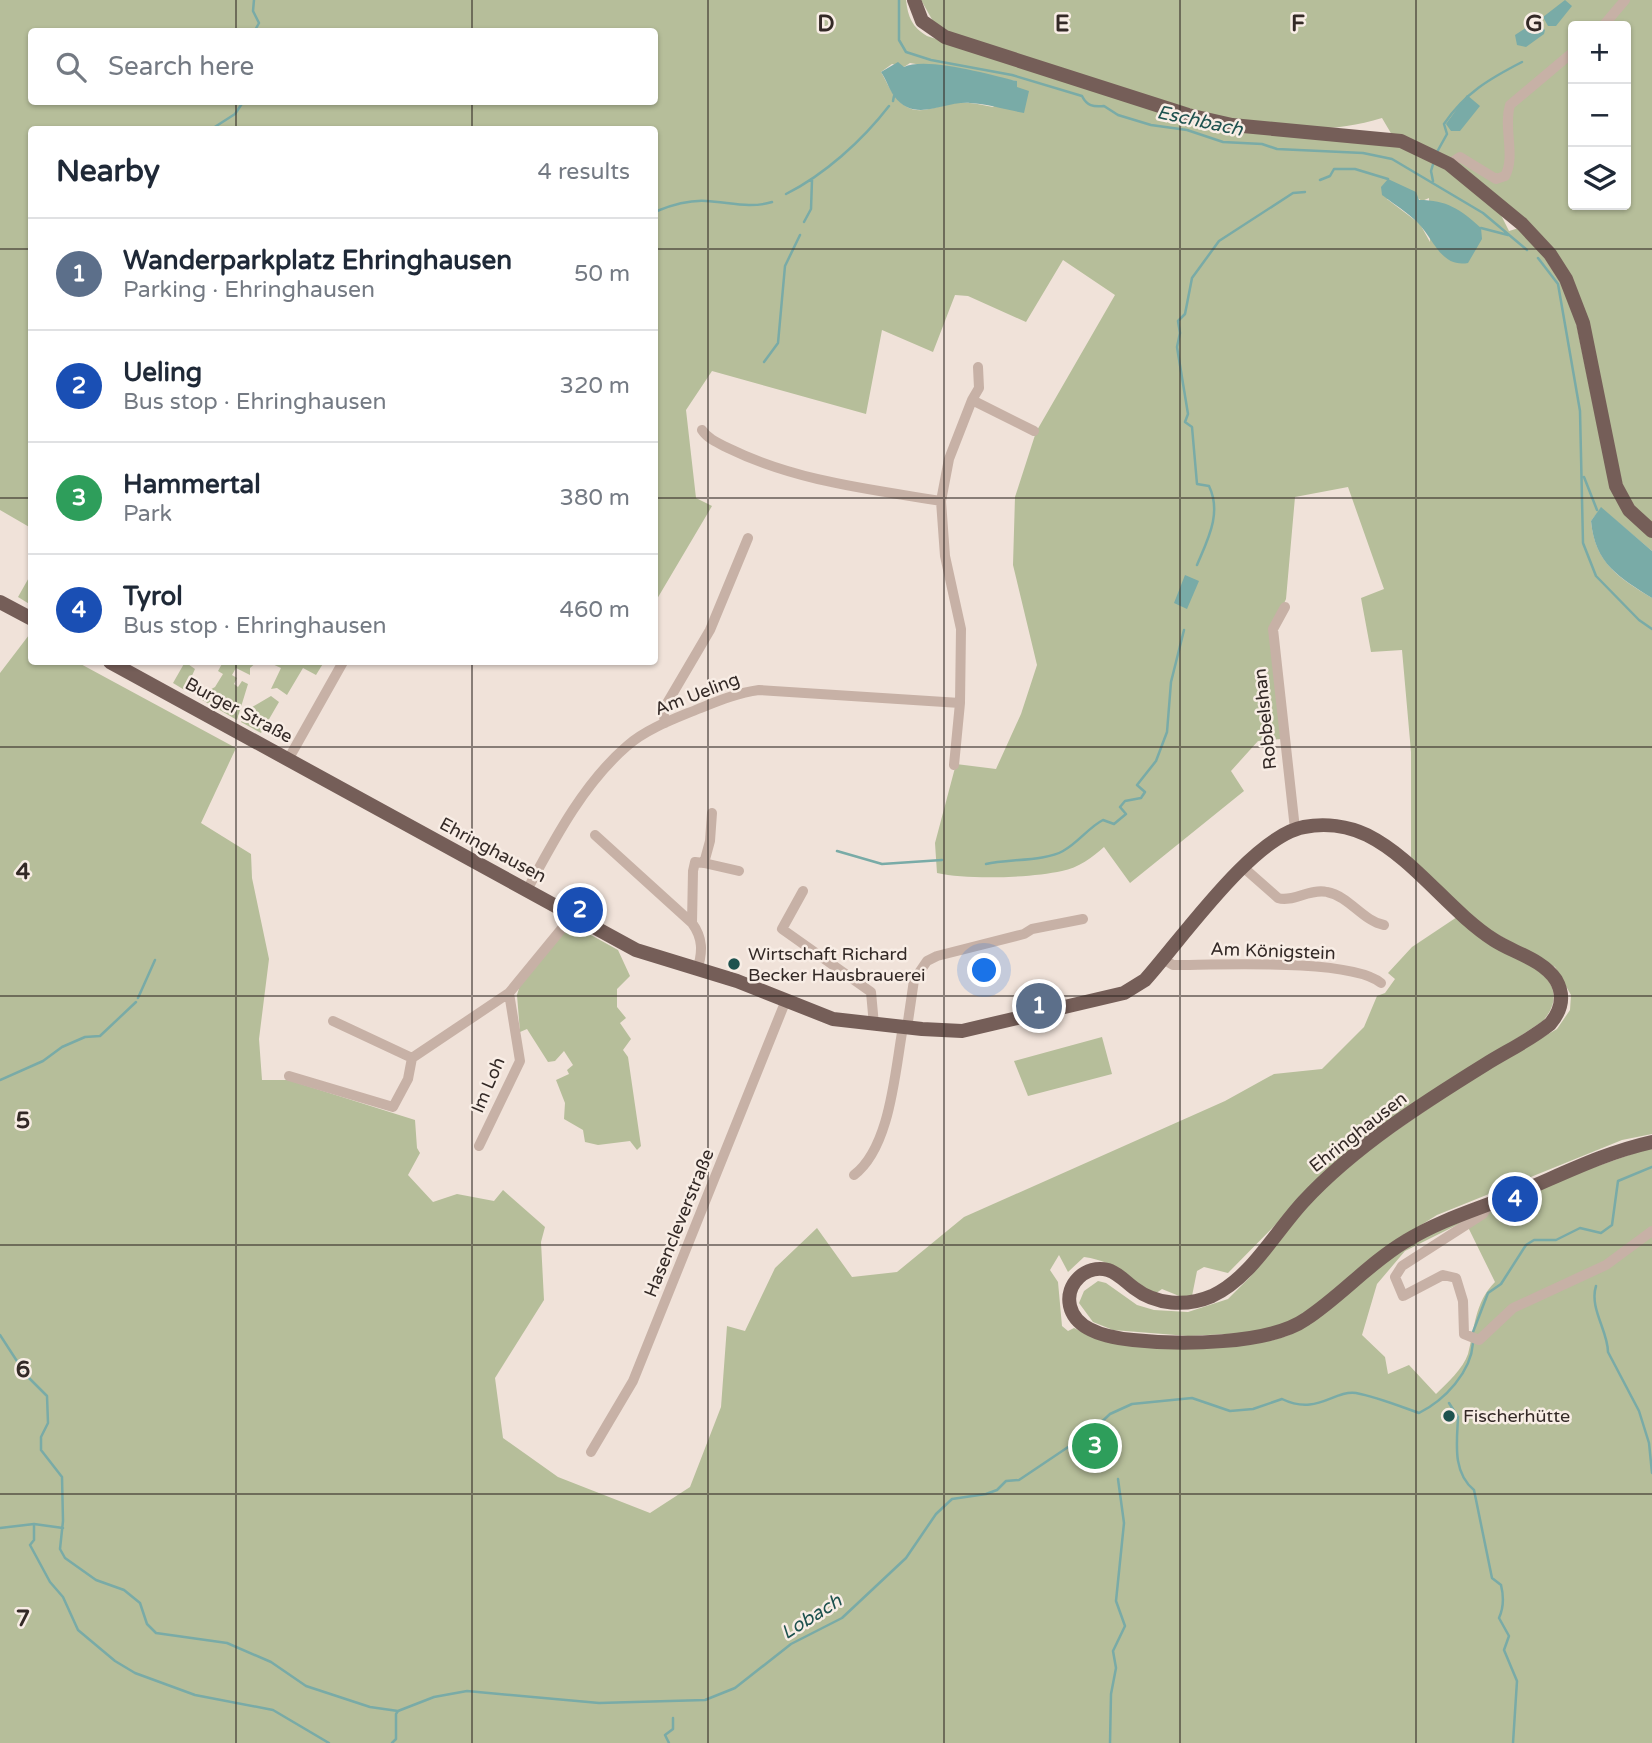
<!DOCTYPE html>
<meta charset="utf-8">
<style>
body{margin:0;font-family:"Varela Round",sans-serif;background:#f6f6f7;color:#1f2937}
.controls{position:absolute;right:21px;top:21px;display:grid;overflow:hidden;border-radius:7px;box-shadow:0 2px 5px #0004}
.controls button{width:63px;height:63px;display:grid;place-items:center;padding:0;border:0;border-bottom:2px solid #e0e1e3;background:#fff;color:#1f2937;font:35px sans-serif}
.you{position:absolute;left:985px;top:971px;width:24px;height:24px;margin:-18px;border:5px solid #fff;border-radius:50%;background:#1a73e8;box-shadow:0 0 0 10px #1a73e833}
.badge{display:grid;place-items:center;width:46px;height:46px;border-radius:50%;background:#1e524f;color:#fff;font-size:23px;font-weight:700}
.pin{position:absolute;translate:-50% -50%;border:4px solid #fff;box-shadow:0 2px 7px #0006}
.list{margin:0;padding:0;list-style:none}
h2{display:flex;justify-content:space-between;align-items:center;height:91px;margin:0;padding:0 28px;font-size:30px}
h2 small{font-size:23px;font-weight:400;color:#747a83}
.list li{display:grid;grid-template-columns:46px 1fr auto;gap:21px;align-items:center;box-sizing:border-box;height:112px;padding:0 28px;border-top:2px solid #e0e1e3}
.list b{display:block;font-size:26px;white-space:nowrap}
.list p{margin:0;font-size:23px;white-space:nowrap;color:#747a83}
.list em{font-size:23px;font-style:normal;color:#747a83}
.icon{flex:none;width:38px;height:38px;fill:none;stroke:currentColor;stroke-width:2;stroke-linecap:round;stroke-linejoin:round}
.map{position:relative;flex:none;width:1652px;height:1743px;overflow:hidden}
.search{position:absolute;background:#fff;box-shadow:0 2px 5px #0004;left:28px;top:28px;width:630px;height:77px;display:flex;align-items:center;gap:18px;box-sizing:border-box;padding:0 24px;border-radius:7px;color:#747a83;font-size:26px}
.panel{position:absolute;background:#fff;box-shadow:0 2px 5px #0004;left:28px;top:126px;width:630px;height:539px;border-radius:7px}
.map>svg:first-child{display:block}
.green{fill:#b6be9a;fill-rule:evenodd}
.water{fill:#79aba7}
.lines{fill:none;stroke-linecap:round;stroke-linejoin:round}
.stream{stroke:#79aba7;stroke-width:2.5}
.minor{stroke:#c7b1a6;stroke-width:10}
.major{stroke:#755e58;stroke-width:14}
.grid{fill:none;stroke:#332926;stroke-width:2;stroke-opacity:0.55}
.poi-dot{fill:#1e524f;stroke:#f8ede5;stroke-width:2.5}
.labels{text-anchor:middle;stroke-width:5;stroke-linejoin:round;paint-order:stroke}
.street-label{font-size:18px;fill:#332926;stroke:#f8ede5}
.poi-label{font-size:18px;fill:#332926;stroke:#f8ede5;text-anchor:start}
.water-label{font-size:19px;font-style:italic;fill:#1e524f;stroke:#f8ede5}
.grid-label{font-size:23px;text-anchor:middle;font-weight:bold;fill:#332926;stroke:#f8ede5;stroke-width:5;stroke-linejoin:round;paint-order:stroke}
</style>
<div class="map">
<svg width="1652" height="1743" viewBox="0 0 1652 1743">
<rect width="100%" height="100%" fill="#f0e2d9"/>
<path class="green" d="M0,0h906c2,17 6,27 21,36l239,78 234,32 50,24 47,37 12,24 10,-3 31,35 22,40 37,179c9,26 22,38 43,55v14l-51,-43 -10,13c4,42 28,57 61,77v536l-30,6 -185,75 -51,32 -87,71 -35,14 -76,4 -75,-6 -20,-8 -14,-19 5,-12 14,-10 8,2 31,22 17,5 34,2 40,-13 22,-22 66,-83 61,-50 100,-69 80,-46 13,-19 1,-15 -16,-28 -72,-41 -72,-65v-109l-9,-102 -31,2 -10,-54 23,-9 -36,-102 -53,10 -9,102 -14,31 9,109 -23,2 -27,30 13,20 -114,92 -26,-36c-11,10 -26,21 -42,24 -32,7 -94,9 -125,2l-2,-30 21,-79 40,5 25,-55 16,-49 -24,-100 2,-68 21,-65 79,-137 -52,-35 -37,62 -58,-26 -13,-1 -22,57 -51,-22 -16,84 -154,-43 -26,39 10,88 16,8 -55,93 -3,-3v-466h-622l-1,398 -31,-18zM32,32h622v70h-622zM910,63l106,18 1,6 -24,20c-15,-3 -29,-6 -44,-3 -21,5 -38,14 -54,-8 -6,-7 -9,-16 -14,-24l11,-8 12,3zM1416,197l6,4 7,-3 1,44 -10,-18 -33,-25z
M921,0h731v526l-27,-29 -37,-172 -73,-113 -123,-77 -10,-17c-88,28 -182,-6 -267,-32 -53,-17 -106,-33 -159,-50l-22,-13zM1573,26h53v179h-53z
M31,574v31l-13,-8z
M29,635l3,27h45l159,86 -35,75 50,31 1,24 17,81 -10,80 3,41h26l127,40 2,28 3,5 -12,22 25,27 24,-8 37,7 9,-11 42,37 -4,15 3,58 -49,78 8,60 55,39 92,36 40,-26 31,-80 6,-81 18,5 30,-63 42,-40 35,49 45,-5 67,-55 261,-116 49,-27 48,-5 42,-42 13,-31 8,-3 10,-14 -7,-6 24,-26 45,-30c19,13 87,51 94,68 6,14 1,25 -8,36l-190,125 -125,127 -24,-6 -7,4 -5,25 -8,2 -22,-9 -7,5c-28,-15 -36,-32 -71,-37l-16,15 -9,-17 -9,15 8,12 4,44 6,5 6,-3 21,10 175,3 17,-5 16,-8 71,-59 44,-31 140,-58 94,-33v596h-1652v-1070zM1465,1221l30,61c-21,21 -20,47 -27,72 -5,15 -21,29 -32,40l-27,-29 -21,9 -3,-17 -23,-22 15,-51 28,-33z
M185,662l10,7 -5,11 1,14 -18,-11z
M223,662h34l-7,6v7l-14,-7 -4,7 5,3 -3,6 4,3 4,-6 6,3 -11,36 -40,-23 18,-10 8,-13 -5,-3z
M268,662h56l-8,13 -13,-7 -16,27 -10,-7 -6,1 10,-21z
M271,696l8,6 -18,31 -20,-11 8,-13z
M568,928l14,2 36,20 12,26 -13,13v18l9,11 -6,5 11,16 -8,11 5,7 13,89 -4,4 -7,-9 -32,4 -13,-3 -2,-12 -19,-11 1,-16 -9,-23 13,-6 -2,-4 6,-5 -9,-14 -9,10 -7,1 -21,-33 -7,3 -3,-37 3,-10z
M1102,1037l10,37 -84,22 -14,-35z"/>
<path class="water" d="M1565,0l7,6 -16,20h-8l-5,-9z
M1536,21l9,9 -1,4 -18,13 -9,-2 -2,-10z
M898,62l6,5c21,-11 88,8 113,14v6l12,4 -5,22c-17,-3 -36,-9 -54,-10 -27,-2 -55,21 -76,-7 -5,-7 -8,-17 -13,-24z
M1467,95l13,11 -20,25h-9l-5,-7z
M1388,179l28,13 3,8c28,0 41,9 62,28l1,11 -14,24c-27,5 -35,-25 -50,-40 -11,-11 -24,-19 -36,-28l-1,-8z
M1601,507l51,44v47c-33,-21 -57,-34 -61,-77z
M1185,575l14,6 -12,28 -13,-6z"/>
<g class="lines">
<path class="stream" d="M254,0l-1,11 6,12 -5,9
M899,0v40l7,12 25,8 81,15 70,21c5,10 11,11 22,10l14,9 33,10 36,5 36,12 39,2 15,5 86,4 29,6 91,54 44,37
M893,101l1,-5
M210,130l25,-16 8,-12
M1437,152l10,-18 -3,-10c21,-31 45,-45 78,-62
M1320,180l10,-4 4,-7h21l33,10
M1433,181l-2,-10 3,-10
M786,194c38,-19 76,-53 103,-88
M654,215l3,-4c15,-6 33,-11 49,-10 23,1 43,8 66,1
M804,222l7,-13 1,-29
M1481,228l27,7
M1538,258l20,26 22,127 3,132 13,33 43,44 13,9
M764,362l14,-19 7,-77 15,-31
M1584,477l13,33
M1197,565c11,-26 25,-52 12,-79l-12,-2 -5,-57 -7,-5 3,-8 -11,-67 3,-14 -2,-12 7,-7 7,-36 27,-37 74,-48 12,-1
M837,851l45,13 60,-4
M986,864c22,-5 60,-3 77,-13 15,-8 26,-24 40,-31l11,4 12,-10 -6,-7 5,-6 16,-3 4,-6 -8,-7 19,-24 11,-29 4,-50 13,-52
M138,998l17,-38
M0,1080l43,-19 19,-14 23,-10 15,-1 36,-34
M1596,1286c-7,22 12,45 12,66l31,59 10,32 3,30
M1473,1332l15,-39 13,-9 25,-39 8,-5h22l24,-12 21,5 11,-8 6,-44 34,-14
M0,1335l26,40 21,21 1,27 -7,14v13l21,27 1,44 -3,28 5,9 31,22 28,10 16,13 7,21 9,9 71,10 44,19 35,24 64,21 28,4 36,-14 33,-6 132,12 106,-3 30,-12 56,-44 51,-26 64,-60 30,-44 16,-15 34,-5 11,-4 9,-9 13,-1 73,-49 18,-17 22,-10 60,-6 38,13 23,-2 29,-10c35,17 51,-9 74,-6 21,4 43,13 63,20 26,-13 52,-41 54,-70
M1449,1403l9,14c-1,25 -6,55 16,73l18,88 9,7c3,12 3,22 -2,33l10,18 -5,14 13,31 -4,62
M1092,1432l18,25
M0,1528l34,-4
M63,1528l-29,-4v16l-4,5 20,37 13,15 15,33 37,31 20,12 60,22 78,15 56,33
M392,1743l4,-4v-25l2,-3
M669,1743l-4,-8 8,-6v-11
M1110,1743l1,-49 5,-26 -3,-17 12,-25 -9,-25 8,-78 -6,-44"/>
<path class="minor" d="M1603,26l22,-26
M1449,164l11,-7 36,22 9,-3c11,-20 -2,-48 5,-71l63,-53
M972,400l7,-12 -1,-21
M941,501l8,-42 23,-59 62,31
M1285,607l-12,22 22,200
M665,723l-2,-13 47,-80 38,-92
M289,758l54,-96
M954,765l6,-62
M595,835l97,88c11,15 11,29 5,47
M704,863l35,8
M1244,868l34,30c14,5 32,-10 49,-6 22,4 36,29 57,33
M527,890c27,-50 56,-106 100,-144 19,-17 47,-27 71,-37 20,-8 39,-16 61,-19l201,13 1,-74 -16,-73 -4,-55c-73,-12 -146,-20 -213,-53 -10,-5 -20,-9 -26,-18
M803,891l-21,38 89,63 3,33
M692,923l1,-52 2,-9 9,1 6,-22 2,-28
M1163,959l10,6c43,0 178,-7 208,18
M333,1021l79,37 97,-65
M907,1028l7,-48 13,-19 10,-5 87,-22 8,-5 51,-10
M289,1076l104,31 15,-28 4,-21
M479,1146l41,-85 -11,-68 64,-78
M854,1175c37,-28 41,-106 49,-148
M1490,1204l-7,10 -81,52 -7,11 8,19 40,-21 13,3 7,23 1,33 15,6 34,-32 93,-43 46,-34
M591,1452l42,-71 153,-381"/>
<path class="major" d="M914,0l8,21 23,16 243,78 44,10 169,16 48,23 73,60 28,30 16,25 17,44 33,163 13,24 23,21
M0,602l32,17
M110,662l526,288 101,31 96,38 89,10 40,2 162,-38 21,-13c36,-40 108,-144 159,-153 21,-4 44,-1 63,8 48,24 82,76 127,105 20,13 48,19 62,40 9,16 5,31 -6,44 -20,16 -43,27 -64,40 -63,39 -132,83 -182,137 -29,31 -53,77 -92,95 -26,11 -56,9 -78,-8 -8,-6 -16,-15 -26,-18 -22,-6 -43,14 -38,36 6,26 42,32 63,34 45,5 136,5 173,-21 35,-23 63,-56 100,-78 32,-20 69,-31 104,-45 47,-19 92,-43 142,-54"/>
</g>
<path class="grid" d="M236,0v32M472,0v32M708,0v1743M944,0v1743M1180,0v1743M1416,0v1743M236,102v28M472,102v28M0,249h32M654,249h998M0,498h32M654,498h998M236,662v1081M472,662v1081M0,747h1652M0,996h1652M0,1245h1652M0,1494h1652"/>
<g class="poi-dot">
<circle cx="734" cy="964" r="7"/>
<circle cx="1449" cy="1416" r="7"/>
</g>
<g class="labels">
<g class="street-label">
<text transform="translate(697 694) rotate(-21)" y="6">Am Ueling</text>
<text transform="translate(239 710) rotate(28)" y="6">Burger Straße</text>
<text transform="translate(1265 719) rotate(-96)" y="6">Robbelshan</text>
<text transform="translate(493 850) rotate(28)" y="6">Ehringhausen</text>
<text transform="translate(1273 951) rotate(2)" y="6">Am Königstein</text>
<text transform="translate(488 1085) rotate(-67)" y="6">Im Loh</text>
<text transform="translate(1358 1132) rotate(-38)" y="6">Ehringhausen</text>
<text transform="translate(679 1223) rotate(-68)" y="6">Hasencleverstraße</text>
</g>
<g class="poi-label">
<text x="748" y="960">Wirtschaft Richard<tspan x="748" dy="21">Becker Hausbrauerei</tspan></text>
<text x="1463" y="1422">Fischerhütte</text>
</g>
<g class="water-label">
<text transform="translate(1200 120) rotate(12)" y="7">Eschbach</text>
<text transform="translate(811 1616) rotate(-32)" y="7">Lobach</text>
</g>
</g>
<g class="grid-label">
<text x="826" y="31">D</text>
<text x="1062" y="31">E</text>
<text x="1298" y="31">F</text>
<text x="1534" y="31">G</text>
<text x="23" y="879">4</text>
<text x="23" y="1128">5</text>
<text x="23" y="1377">6</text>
<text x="23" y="1626">7</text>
</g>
</svg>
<div class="controls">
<button>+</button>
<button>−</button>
<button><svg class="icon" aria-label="layers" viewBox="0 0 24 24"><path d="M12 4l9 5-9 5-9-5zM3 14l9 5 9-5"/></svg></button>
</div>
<div class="you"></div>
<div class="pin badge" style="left:1039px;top:1006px;background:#5c6f8a">1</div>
<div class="pin badge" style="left:580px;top:910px;background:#1a4fb4">2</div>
<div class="pin badge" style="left:1095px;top:1446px;background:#2e9e5b">3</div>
<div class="pin badge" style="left:1515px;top:1199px;background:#1a4fb4">4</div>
<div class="search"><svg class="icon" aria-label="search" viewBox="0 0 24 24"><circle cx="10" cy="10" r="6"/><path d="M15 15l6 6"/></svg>Search here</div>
<section class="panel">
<h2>Nearby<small>4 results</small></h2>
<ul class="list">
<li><span class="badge" style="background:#5c6f8a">1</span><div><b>Wanderparkplatz Ehringhausen</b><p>Parking · Ehringhausen</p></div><em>50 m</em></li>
<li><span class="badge" style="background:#1a4fb4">2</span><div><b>Ueling</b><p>Bus stop · Ehringhausen</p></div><em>320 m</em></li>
<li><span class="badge" style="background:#2e9e5b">3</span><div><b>Hammertal</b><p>Park</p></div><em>380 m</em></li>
<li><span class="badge" style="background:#1a4fb4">4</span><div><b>Tyrol</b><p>Bus stop · Ehringhausen</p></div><em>460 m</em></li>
</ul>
</section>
</div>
